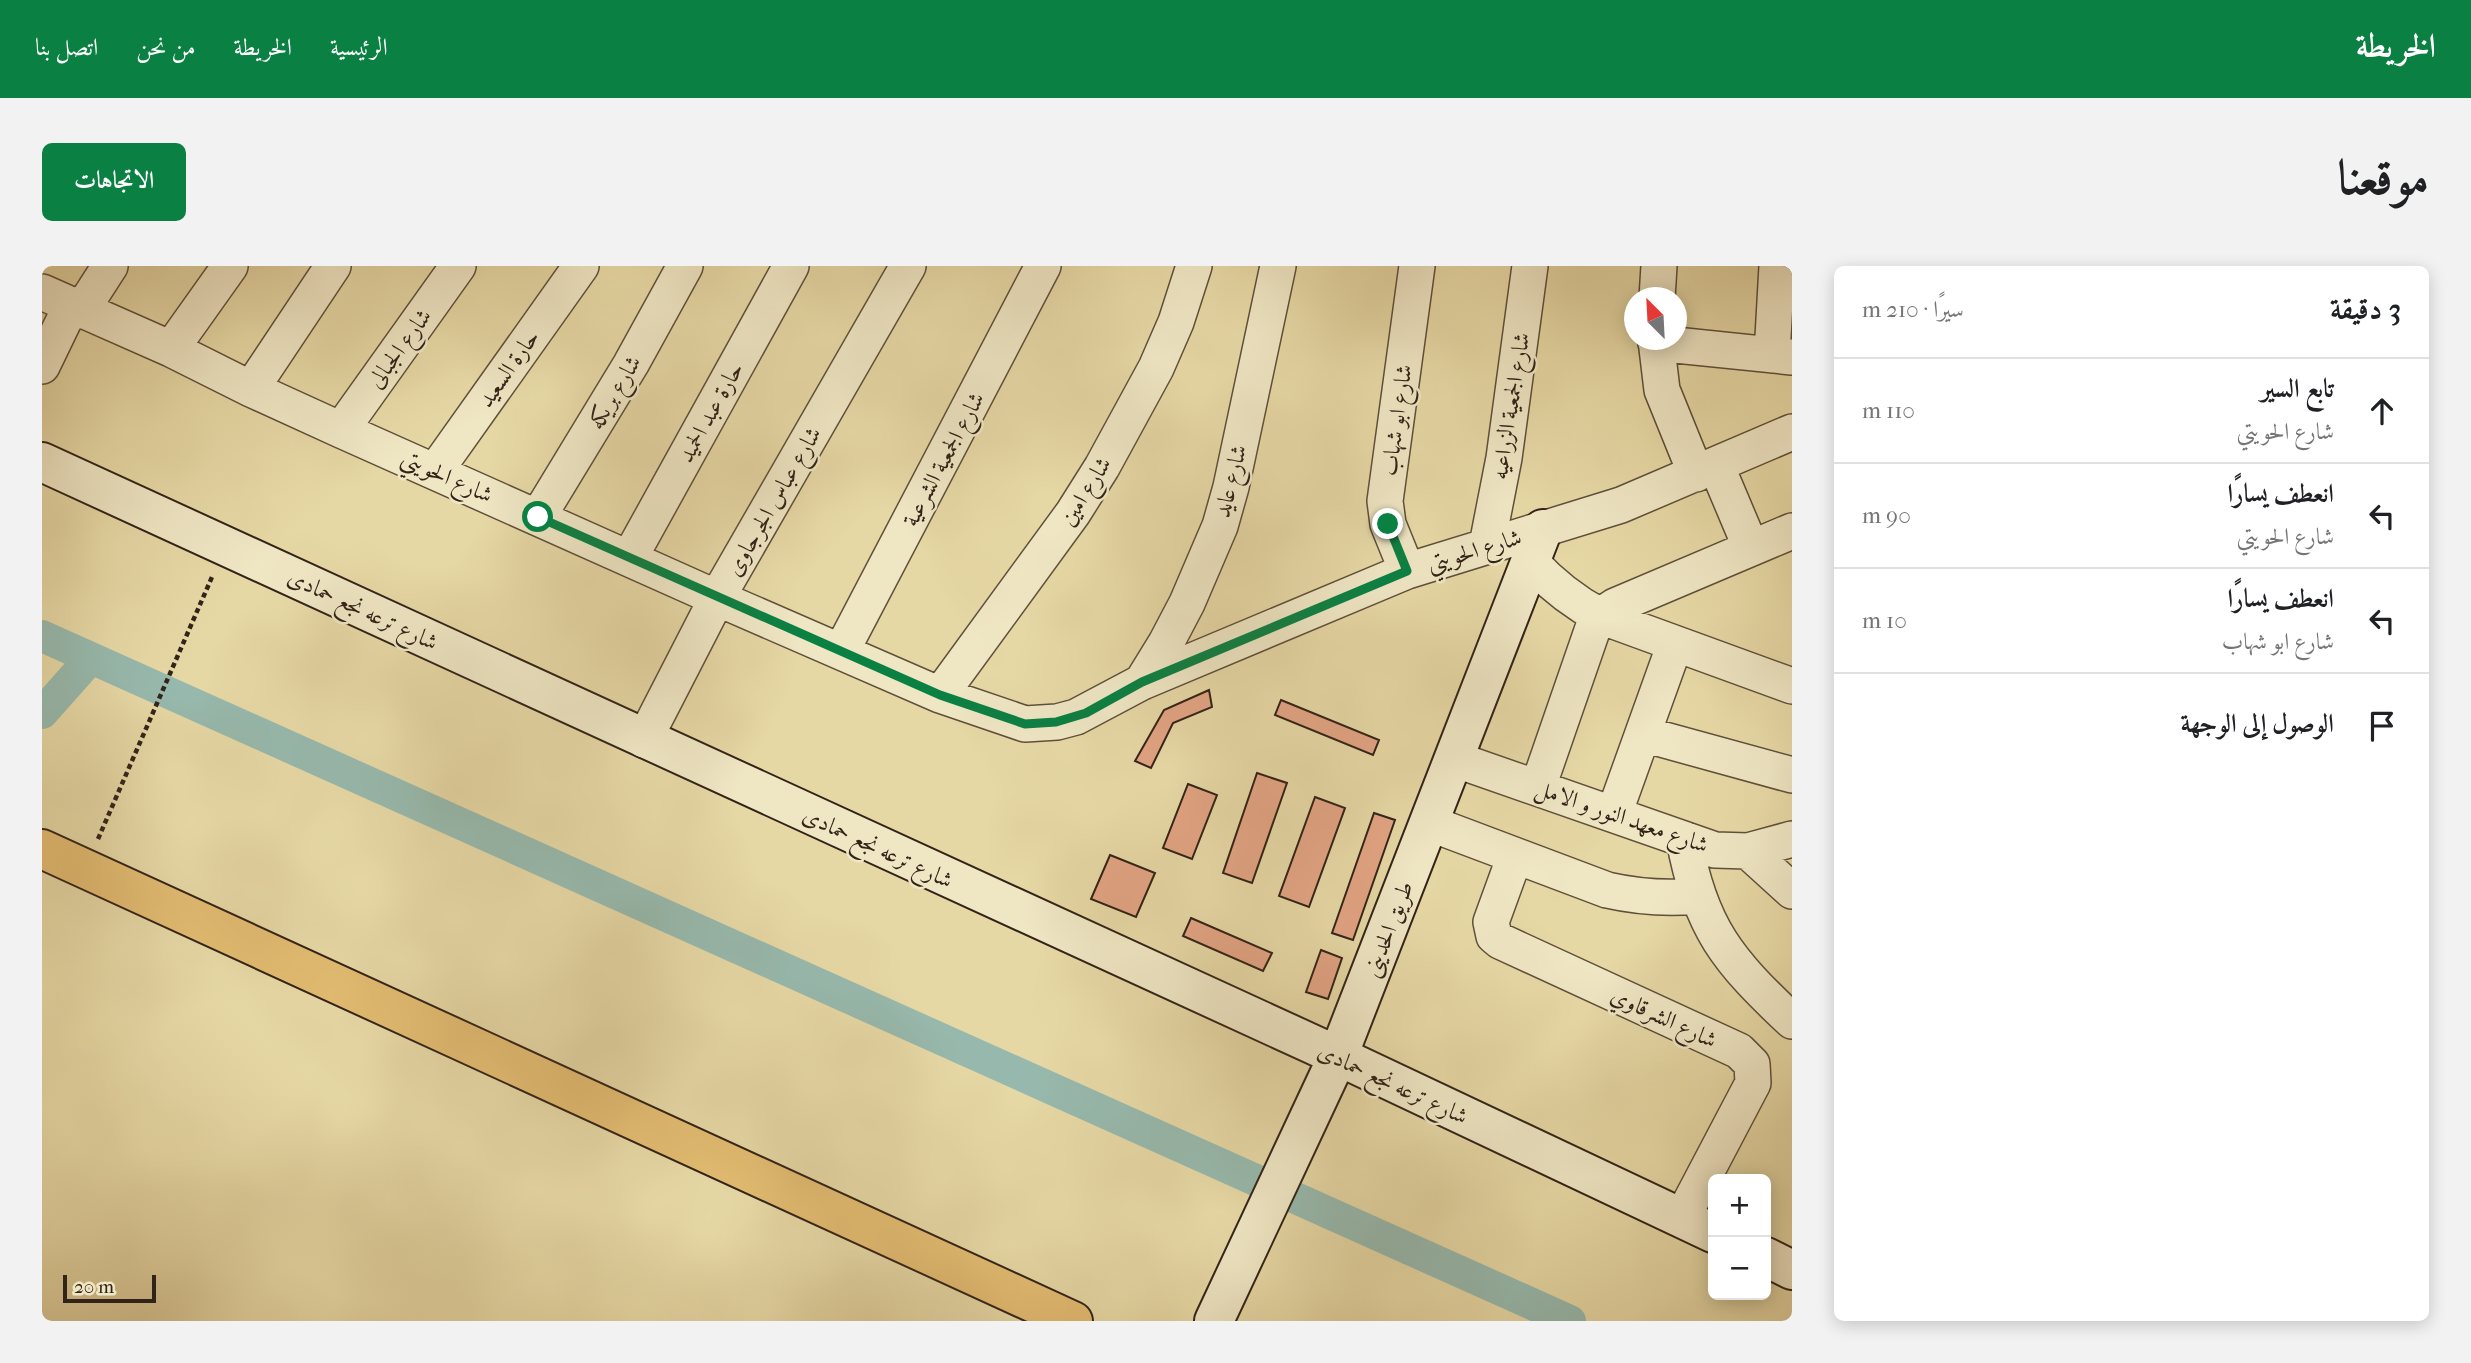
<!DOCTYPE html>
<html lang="ar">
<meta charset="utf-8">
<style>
body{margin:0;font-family:"IM FELL French Canon",Amiri,serif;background:#f2f2f2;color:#202124;direction:rtl}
.controls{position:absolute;right:21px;bottom:21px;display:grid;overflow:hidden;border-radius:10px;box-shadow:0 4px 18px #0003}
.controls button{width:63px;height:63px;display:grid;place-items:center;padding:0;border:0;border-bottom:2px solid #e0e0e0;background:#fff;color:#202124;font:35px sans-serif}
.compass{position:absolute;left:1582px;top:21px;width:63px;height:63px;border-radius:50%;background:#fff;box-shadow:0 4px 18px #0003;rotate:336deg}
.scale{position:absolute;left:21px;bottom:18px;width:93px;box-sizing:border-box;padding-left:7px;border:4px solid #322318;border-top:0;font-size:19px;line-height:24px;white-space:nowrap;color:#322318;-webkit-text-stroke:5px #efe6c4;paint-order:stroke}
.stop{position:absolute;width:21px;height:21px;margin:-16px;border:5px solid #0b8043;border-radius:50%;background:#fff}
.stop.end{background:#0b8043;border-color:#fff;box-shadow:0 2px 7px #0008}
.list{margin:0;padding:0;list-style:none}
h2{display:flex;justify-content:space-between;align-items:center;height:91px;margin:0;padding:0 28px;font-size:30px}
h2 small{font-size:23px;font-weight:400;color:#757577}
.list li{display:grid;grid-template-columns:46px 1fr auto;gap:21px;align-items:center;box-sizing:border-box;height:105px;padding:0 28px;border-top:2px solid #e0e0e0}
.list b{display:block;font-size:26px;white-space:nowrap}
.list p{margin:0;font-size:23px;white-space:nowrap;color:#757577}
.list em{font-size:23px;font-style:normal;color:#757577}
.icon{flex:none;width:38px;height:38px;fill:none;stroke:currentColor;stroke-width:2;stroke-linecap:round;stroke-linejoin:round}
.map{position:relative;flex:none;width:1750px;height:1055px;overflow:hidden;direction:ltr;border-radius:10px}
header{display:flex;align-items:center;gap:42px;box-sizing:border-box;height:98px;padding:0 35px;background:#0b8043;color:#fff}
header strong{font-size:33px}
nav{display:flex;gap:38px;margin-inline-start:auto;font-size:24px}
.intro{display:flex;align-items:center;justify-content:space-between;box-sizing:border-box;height:168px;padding:0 42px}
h1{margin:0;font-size:49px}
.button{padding:18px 32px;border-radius:10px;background:#0b8043;color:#fff;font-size:24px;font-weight:700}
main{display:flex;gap:42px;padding:0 42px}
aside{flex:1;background:#fff;border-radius:10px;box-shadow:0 4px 18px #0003}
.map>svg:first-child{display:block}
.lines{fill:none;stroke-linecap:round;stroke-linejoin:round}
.canal{stroke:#97b9ad;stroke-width:32}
.building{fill:#e2a484;stroke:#322318;stroke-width:2}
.street-casing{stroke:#5f503b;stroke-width:38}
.secondary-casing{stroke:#322318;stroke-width:42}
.primary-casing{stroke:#322318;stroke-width:42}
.path{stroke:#322318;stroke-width:4.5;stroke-dasharray:5 3.5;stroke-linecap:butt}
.street{stroke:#efe6c4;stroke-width:35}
.secondary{stroke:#efe6c4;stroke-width:38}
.primary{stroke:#e3bc72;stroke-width:38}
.route{stroke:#0b8043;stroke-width:9}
.labels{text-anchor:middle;stroke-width:5;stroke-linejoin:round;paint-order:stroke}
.street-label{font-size:23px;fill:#322318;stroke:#efe6c4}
</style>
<header>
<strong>الخريطة</strong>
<nav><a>الرئيسية</a><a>الخريطة</a><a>من نحن</a><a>اتصل بنا</a></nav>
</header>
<div class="intro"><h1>موقعنا</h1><a class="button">الاتجاهات</a></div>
<main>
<aside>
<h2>3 دقيقة<small>سيرًا · 210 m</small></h2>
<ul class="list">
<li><svg class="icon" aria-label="ahead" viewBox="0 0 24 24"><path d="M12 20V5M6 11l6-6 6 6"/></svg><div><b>تابع السير</b><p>شارع الحويتي</p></div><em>110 m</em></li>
<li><svg class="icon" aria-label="left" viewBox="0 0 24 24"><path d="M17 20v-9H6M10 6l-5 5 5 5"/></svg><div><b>انعطف يسارًا</b><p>شارع الحويتي</p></div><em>90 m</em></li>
<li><svg class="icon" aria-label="left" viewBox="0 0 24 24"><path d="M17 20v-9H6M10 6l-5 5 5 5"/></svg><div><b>انعطف يسارًا</b><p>شارع ابو شهاب</p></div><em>10 m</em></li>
<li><svg class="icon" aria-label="arrive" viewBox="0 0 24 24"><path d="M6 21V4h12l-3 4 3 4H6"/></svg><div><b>الوصول إلى الوجهة</b></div></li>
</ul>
</aside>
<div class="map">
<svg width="1750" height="1055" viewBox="0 0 1750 1055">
<rect width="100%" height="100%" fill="#e6d8a5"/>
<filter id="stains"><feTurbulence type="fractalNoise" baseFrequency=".00286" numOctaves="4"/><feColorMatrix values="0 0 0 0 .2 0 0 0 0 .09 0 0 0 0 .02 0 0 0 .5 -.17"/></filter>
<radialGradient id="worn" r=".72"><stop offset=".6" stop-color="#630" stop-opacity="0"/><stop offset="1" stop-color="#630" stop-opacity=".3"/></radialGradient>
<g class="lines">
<path class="canal" d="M0,370l1528,685
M0,447l48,-54"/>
</g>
<path class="building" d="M1167,424l3,17 -39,16 -22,45 -16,-7 29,-51z
M1239,434l98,40 -6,15 -98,-40z
M1215,507l30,10 -35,100 -29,-10z
M1146,518l29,11 -25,64 -29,-11z
M1273,531l30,11 -36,99 -30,-11z
M1332,547l21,7 -42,120 -21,-7z
M1068,589l45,18 -19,44 -45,-18z
M1149,652l81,35 -9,18 -80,-35z
M1279,684l21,8 -14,41 -22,-7z"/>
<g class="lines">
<defs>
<path id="street" d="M0,26l129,57 80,40 90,41 376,168 223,97 85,29 32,-2 19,-5 66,-35 265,-111 214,-66 171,-73
M1615,32l2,-32
M39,45l29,-45
M1614,74l6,50 34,84
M1614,77l136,14
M129,83l59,-83
M1730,89l5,-89
M0,100l29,-60
M209,123l82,-123
M299,164l117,-164
M1674,199l35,83
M394,204l145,-204
M496,251l93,-153 54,-98
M1445,279l17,-87 26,-192
M588,291l161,-291
M1489,296c21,23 41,39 69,54l192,70
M1365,305l-19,-47 -3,-23 32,-235
M799,386l202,-386
M1100,416l24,-39 21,-40 33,-77 11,-39 47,-221
M898,429l133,-182 29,-46 54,-99 20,-46 18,-56
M1601,468l149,41
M602,474l73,-142 191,-332
M1412,493l261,91 33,1 44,-12
M1496,521l55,-159 7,-12 15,-10 177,-75
M1572,548l61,-170
M1387,557l178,67c31,7 59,9 91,6
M1642,573c16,89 44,122 108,182
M1706,585l44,40
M1473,590l-24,66 3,14 6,5 239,110 13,13 1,19 -71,135"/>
<path id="secondary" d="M0,196l1296,594 375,177
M1724,991l26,13
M1172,1055l124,-265 205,-527"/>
<path id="primary" d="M0,583l1031,472"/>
</defs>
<use href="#street" class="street-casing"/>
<use href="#secondary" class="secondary-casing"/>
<use href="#primary" class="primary-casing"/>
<path class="path" d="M56,573l114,-262"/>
<use href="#street" class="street"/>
<use href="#secondary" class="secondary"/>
<use href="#primary" class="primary"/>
</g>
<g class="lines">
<path class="route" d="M496,251l402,178 85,29 31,-2 30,-9 56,-31 265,-111 -19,-47"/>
</g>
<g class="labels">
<g class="street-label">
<text transform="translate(357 82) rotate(-54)" y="8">شارع الجبالى</text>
<text transform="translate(466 102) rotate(-55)" y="8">حارة السعيد</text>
<text transform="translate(572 126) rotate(-59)" y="8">شارع بريكه</text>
<text transform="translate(1468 140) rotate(-81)" y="8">شارع الجمعية الزراعيه</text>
<text transform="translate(668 146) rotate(-61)" y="8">حارة عبد الحميد</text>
<text transform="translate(1354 154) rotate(-82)" y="8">شارع ابو شهاب</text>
<text transform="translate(901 193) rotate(-62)" y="8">شارع الجمعية الشرعية</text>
<text transform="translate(405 210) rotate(24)" y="8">شارع الحويتي</text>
<text transform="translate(1188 215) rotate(-76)" y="8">شارع عايد</text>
<text transform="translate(1043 225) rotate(-58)" y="8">شارع امين</text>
<text transform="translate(731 235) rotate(-60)" y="8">شارع عباس الجرجاوى</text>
<text transform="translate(1432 284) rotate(-17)" y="8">شارع الحويتي</text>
<text transform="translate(321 343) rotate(25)" y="8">شارع ترعه نجع حمادى</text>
<text transform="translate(1580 550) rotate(19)" y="8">شارع معهد النور و الامل</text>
<text transform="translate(836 581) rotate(25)" y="8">شارع ترعه نجع حمادى</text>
<text transform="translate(1346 663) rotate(-69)" y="8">طريق الحدينى</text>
<text transform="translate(1622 751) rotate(25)" y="8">شارع الشرقاوي</text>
<text transform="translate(1351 817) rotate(25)" y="8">شارع ترعه نجع حمادى</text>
</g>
</g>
<rect width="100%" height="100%" filter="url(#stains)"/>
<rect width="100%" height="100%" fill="url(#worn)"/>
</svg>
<div class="controls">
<button>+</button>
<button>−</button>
</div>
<svg class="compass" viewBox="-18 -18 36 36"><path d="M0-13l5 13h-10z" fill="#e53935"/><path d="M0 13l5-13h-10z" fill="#757577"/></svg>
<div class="scale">20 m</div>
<div class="stop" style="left:496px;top:251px"></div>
<div class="stop end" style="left:1346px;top:258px"></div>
</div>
</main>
